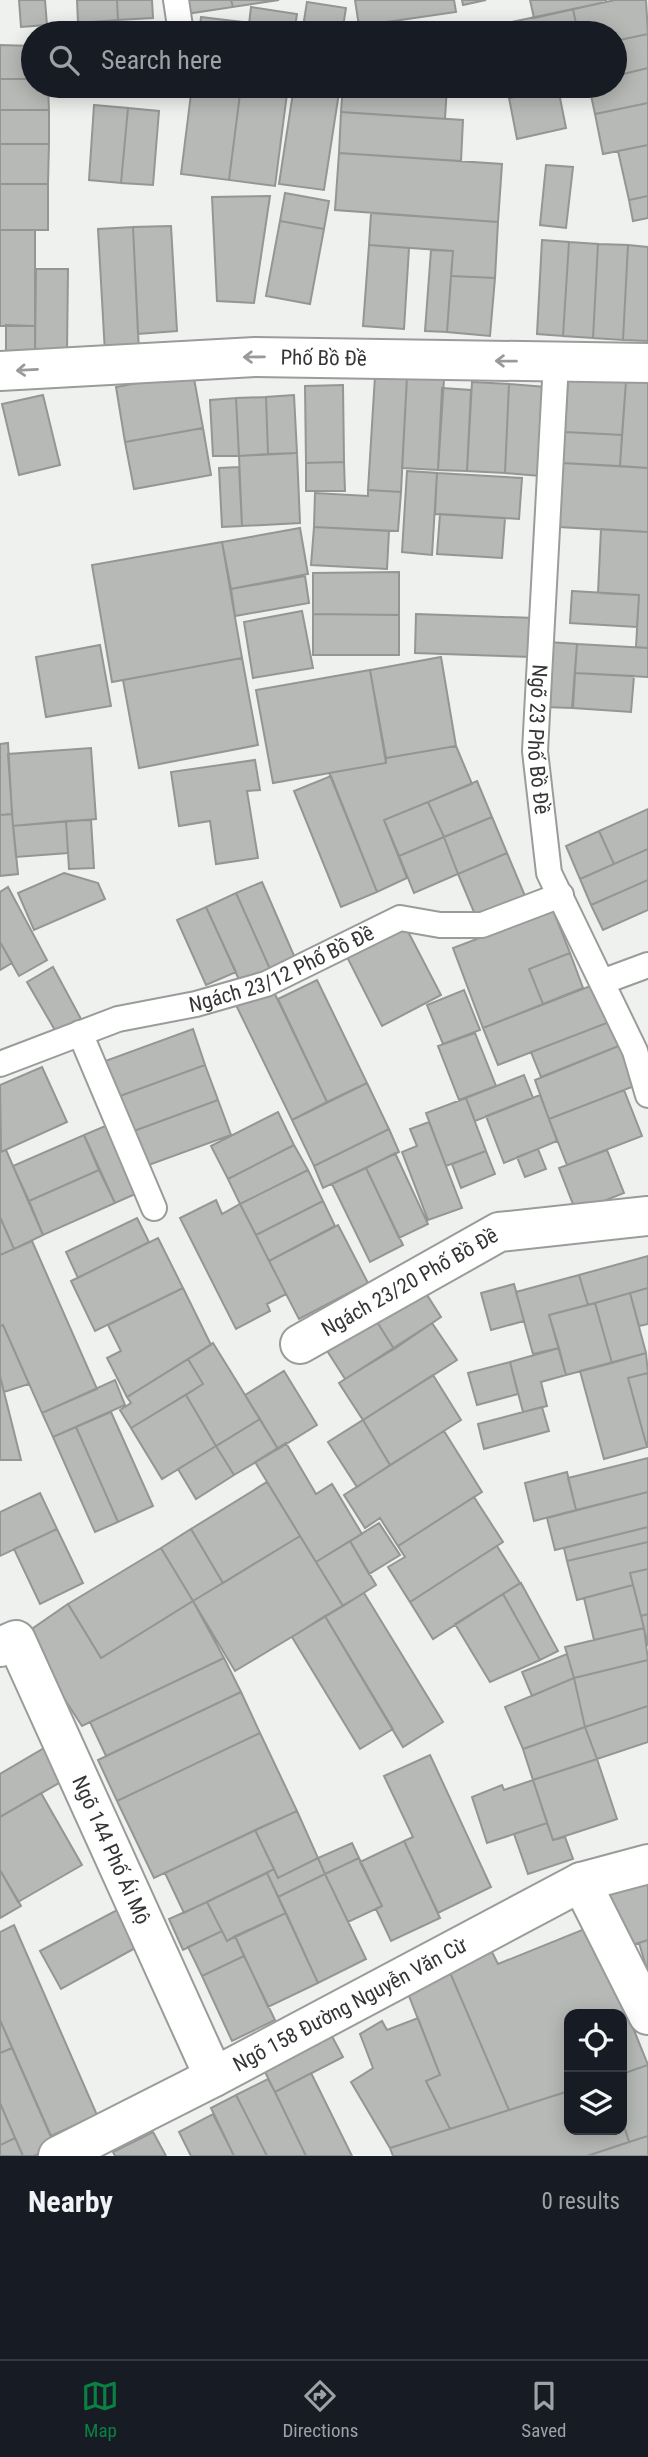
<!DOCTYPE html>
<meta charset="utf-8">
<style>
body{margin:0;font-family:"Roboto Condensed",sans-serif;background:#242831;color:#f1f3f6}
.controls{position:absolute;right:21px;bottom:21px;display:grid;overflow:hidden;border-radius:14px;box-shadow:0 4px 18px #0003}
.controls button{width:63px;height:63px;display:grid;place-items:center;padding:0;border:0;border-bottom:2px solid #363941;background:#171b24;color:#f1f3f6;font:35px sans-serif}
.list{margin:0;padding:0;list-style:none}
h2{display:flex;justify-content:space-between;align-items:center;height:91px;margin:0;padding:0 28px;font-size:30px}
h2 small{font-size:23px;font-weight:400;color:#9ea1a6}
.icon{flex:none;width:38px;height:38px;fill:none;stroke:currentColor;stroke-width:2;stroke-linecap:round;stroke-linejoin:round}
.map{position:relative;flex:none;width:648px;height:2156px;overflow:hidden}
.search{position:absolute;background:#171b24;box-shadow:0 4px 18px #0003;left:21px;right:21px;top:21px;height:77px;display:flex;align-items:center;gap:18px;box-sizing:border-box;padding:0 24px;border-radius:38px;color:#9ea1a6;font-size:26px}
.sheet{height:203px;background:#171b24}
nav{display:flex;justify-content:space-around;align-items:center;box-sizing:border-box;height:98px;border-top:2px solid #363941;background:#171b24;font-size:19px;color:#9ea1a6}
nav a{display:grid;justify-items:center;gap:4px}
nav .on{color:#0b8043}
.map>svg:first-child{display:block}
.building{fill:#b7b9b6;stroke:#949693;stroke-width:2}
.lines{fill:none;stroke-linecap:round;stroke-linejoin:round}
.lane-casing{stroke:#999c99;stroke-width:28}
.street-casing{stroke:#999c99;stroke-width:42}
.lane{stroke:#fff;stroke-width:24}
.street{stroke:#fff;stroke-width:38}
.oneway{stroke:#9a9a9a}
.labels{text-anchor:middle;stroke-width:6;stroke-linejoin:round;paint-order:stroke}
.street-label{font-size:21px;fill:#343534;stroke:#fcfefb}
</style>
<div class="map">
<svg width="648" height="2156" viewBox="0 0 648 2156">
<rect width="100%" height="100%" fill="#eef1ed"/>
<path class="building" d="M19,0h26l2,25 -26,2z
M77,0h40l1,20 -40,3z
M117,0h35l1,18 -35,2z
M185,0h46l2,7 -47,7z
M231,0h48l-46,7z
M355,0h99l2,12 -97,14z
M462,0h24l-23,5z
M530,0h76v2l-72,16z
M615,0h31l2,34 -33,7v-8h-37l-5,-24z
M307,2l39,6 -4,25h-40z
M251,7l46,7 -3,19h-46z
M573,9l5,24h-83l-2,-7z
M201,17l41,5 -1,11h-42z
M347,28l85,5h-85z
M648,34v34l-33,8v-35z
M0,45l33,1v33h-33z
M648,68v35l-53,11 -6,-28h26v-10z
M0,79h33v7h15l1,24h-49z
M192,86h49l-12,94 -48,-6z
M241,86h47l-13,100 -46,-6z
M294,86h46l-16,104 -45,-6z
M343,86h104l-2,33 -104,-7z
M506,86h61l-58,12z
M558,88l8,40 -49,11 -8,-41z
M648,103v42l-45,9 -8,-40z
M94,105l34,3 -7,75 -32,-3z
M128,108l31,3 -6,74 -32,-2z
M0,110h49v34h-49z
M341,112l122,8 -2,41 -122,-8z
M0,144h49l-1,40h-48z
M648,145v51l-19,4 -11,-49z
M339,153l163,11 -4,58 -163,-12z
M546,165l27,2 -7,61 -26,-3z
M0,184h48v46h-48z
M285,193l44,8 -5,28 -44,-8z
M270,196l-16,107 -37,-2 -5,-104z
M648,196v22l-15,3 -4,-21z
M371,213l127,9 -3,56 -44,-2 2,-25 -84,-6z
M280,221l44,8 -14,75 -44,-8z
M171,226l6,105 -39,3 -5,-107z
M133,227l6,125 -34,1 -7,-124z
M0,230h35v96h-35z
M542,240l27,2 -6,94 -26,-2z
M569,242l29,2 -5,94 -30,-2z
M598,244l30,1 -5,95 -30,-2z
M369,245l40,3 -5,81 -41,-3z
M628,245l20,2v94l-25,-1z
M431,250l22,1 -6,81 -22,-1z
M36,269h32l-1,82h-32z
M451,276l44,2 -5,58 -43,-4z
M6,325l29,1v25h-29z
M193,373l10,55 -78,14 -9,-55z
M375,376l32,1 -6,115 -33,-2z
M407,377l37,2 -6,91 -36,-2z
M568,378l58,3 -4,54 -57,-3z
M626,381l22,1v86l-28,-2z
M472,382l37,2 -4,89 -38,-2z
M509,384l37,3 -6,89 -35,-3z
M343,385l1,77 -38,1 -1,-77z
M442,388l29,2 -4,81 -29,-1z
M43,395l17,70 -41,10 -17,-71z
M294,395l3,58 -29,1 -2,-57z
M266,397l2,57 -29,2 -3,-58z
M236,398l3,58h-26l-3,-56z
M203,428l8,47 -77,14 -9,-47z
M565,432l57,3 -2,31 -58,-3z
M297,453l3,70 -58,3 -3,-70z
M344,462l1,29h-39v-28z
M562,463l86,5v64l-89,-5z
M239,467l3,59 -20,1 -3,-59z
M407,471l30,2 -5,82 -30,-3z
M437,473l85,5 -3,41 -84,-5z
M368,490l33,2 -3,39 -84,-4 1,-34 53,3z
M440,514l65,4 -3,40 -65,-4z
M314,527l75,4 -2,38 -76,-4z
M300,528l8,46 -77,15 -9,-47z
M601,529l47,3v116l-12,-1 3,-52 -41,-2z
M222,542l20,116 -130,24 -20,-117z
M399,572v43l-86,-1v-41z
M305,576l4,27 -74,13 -4,-27z
M572,591l67,4 -2,32 -67,-4z
M302,611l11,57 -60,10 -9,-56z
M313,614l86,1v40h-86z
M416,614l118,4 -2,39 -117,-4z
M548,642l29,2 -5,64 -28,-1z
M577,644l71,4v29l-73,-4z
M100,645l11,61 -65,11 -10,-60z
M441,657l15,89 -70,12 -16,-88z
M242,658l16,87 -119,23 -16,-88z
M370,670l16,93 -113,20 -17,-93z
M575,673l59,3 -3,36 -58,-4z
M8,743l4,71 -12,1v-71z
M456,746l16,38 -88,36 23,58 -30,14 -48,-119 57,-10v-5z
M91,748l5,71 -83,7 -5,-72z
M255,760l5,30 -13,1 11,67 -42,6 -6,-43 -31,5 -8,-54z
M331,776l46,116 -36,15 -47,-116z
M477,781l15,36 -48,20 -16,-35z
M428,802l16,35 -45,19 -15,-36z
M648,809v40l-34,15 -15,-33z
M12,814l6,60 -18,2v-61z
M492,817l15,36 -49,21 -14,-37z
M91,820l3,48 -25,1 -3,-48z
M66,821l2,32 -52,4 -3,-31z
M599,831l15,33 -34,15 -14,-33z
M444,837l14,37 -44,19 -15,-37z
M648,849v31l-57,25 -11,-26z
M507,853l18,43 -49,21 -18,-43z
M64,873l34,10 7,16 -71,31 -16,-37z
M648,880v30l-45,20 -12,-25z
M262,882l33,76 -25,11 -34,-76z
M8,887l39,73 -28,16 -19,-34v-50z
M236,893l34,76 -30,13 -34,-75z
M206,907l30,65 -30,13 -29,-65z
M553,910l17,43 -41,16 14,35 -60,24 -30,-80z
M402,920l39,75 -59,31 -38,-75z
M0,942l12,21 -12,7z
M570,953l13,35 -40,16 -14,-35z
M53,967l28,52 -25,13 -29,-50z
M317,980l50,103 -40,19 -49,-103z
M598,983l14,38 -114,44 -15,-37z
M272,988l55,114 -35,18 -56,-115z
M464,990l16,40 -37,14 -16,-39z
M612,1021l9,24 -80,32 -10,-25z
M193,1029l12,36 -96,35 -12,-36z
M475,1033l21,53 -37,14 -21,-54z
M621,1045l16,40 -88,34 -14,-39z
M205,1065l13,35 -95,35 -14,-35z
M42,1067l25,55 -66,30 -1,-67z
M524,1075l9,23 -58,23 -9,-23z
M367,1083l22,46 -75,37 -22,-46z
M624,1090l18,46 -75,29 -18,-46z
M540,1095l17,46 -53,22 -18,-47z
M466,1098l20,53 -40,15 -20,-53z
M218,1100l13,35 -96,35 -12,-35z
M278,1112l16,33 -66,34 -17,-33z
M429,1122l33,86 -34,12 -26,-68 15,-6 -7,-17z
M110,1124l30,68 -25,11 -31,-68z
M389,1129l10,23 -76,36 -9,-22z
M84,1135l15,35 -70,31 -16,-35z
M294,1145l14,25 -68,34 -12,-25z
M538,1149l8,20 -21,8 -8,-20z
M6,1150l37,85 -29,14 -14,-32v-65z
M607,1150l17,43 -48,19 -17,-44z
M486,1151l9,23 -34,14 -9,-24z
M395,1153l33,71 -29,14 -33,-70z
M366,1168l37,77 -33,17 -38,-78z
M99,1170l16,33 -72,32 -14,-34z
M308,1170l15,31 -67,34 -16,-31z
M216,1200l6,14 18,-10 46,90 -19,10 3,7 -34,18 -56,-111z
M323,1201l12,25 -66,35 -13,-26z
M0,1217l14,32 -14,6z
M137,1218l12,24 -71,36 -12,-26z
M338,1225l30,58 -69,36 -30,-58z
M158,1238l25,50 -88,43 -24,-50z
M32,1241l65,148 -55,24 -39,-88 -3,1v-71z
M648,1256v32l-60,17 -9,-30z
M579,1275l9,30 -39,10 10,33 -26,6 -17,-62z
M514,1284l10,37 -33,9 -10,-37z
M422,1287l19,30 -47,32 -20,-32z
M183,1288l28,57 -84,52 -20,-39 14,-7 -13,-26z
M648,1288v36l-9,2 -9,-33z
M630,1293l16,60 -34,10 -17,-60z
M595,1303l17,60 -46,12 -17,-60z
M374,1317l20,32 -49,30 -19,-30z
M432,1323l25,37 -94,60 -24,-37z
M3,1325l26,59 -25,8 -4,-16v-50z
M213,1343l47,76 -44,27 -30,-51 17,-11 -15,-25z
M559,1348l7,27 -25,7 6,24 -24,6 -13,-50z
M646,1353l2,20 -20,5 19,69 -43,12 -24,-88z
M188,1359l15,25 -72,44 -11,-18 11,-7 -4,-6z
M510,1362l8,32 -41,11 -9,-32z
M284,1371l33,54 -39,24 -33,-54z
M648,1373v74h-1l-19,-69z
M433,1375l28,45 -71,45 -27,-45z
M0,1376l21,84h-21z
M115,1380l10,25 -72,32 -11,-24z
M186,1395l30,51 -54,33 -31,-51z
M542,1407l7,24 -65,18 -6,-25z
M111,1412l42,94 -35,16 -42,-95z
M260,1419l18,30 -44,26 -18,-29z
M363,1420l27,45 -33,22 -29,-45z
M76,1427l42,95 -23,10 -42,-95z
M444,1431l38,61 -84,54 -18,-28 -15,10 -21,-33z
M286,1443l30,51 16,-10 30,50 -46,28 -61,-100z
M216,1446l18,29 -38,24 -18,-30z
M648,1458v34l-72,18 -8,-32z
M567,1472l9,38 -42,11 -9,-38z
M267,1482l33,54 -77,47 -32,-54z
M648,1492v35l-93,23 -8,-32z
M40,1493l17,36 -57,27v-44z
M474,1497l29,45 -93,60 -22,-35 17,-10 -7,-11z
M379,1523l21,32 -31,19 -19,-33z
M648,1527v15l-81,19 -3,-13z
M57,1529l26,54 -43,21 -26,-55z
M191,1529l32,54 -30,18 -32,-53z
M300,1536l43,70 -108,65 -42,-70z
M350,1541l26,44 -33,21 -27,-44z
M648,1542v27l-18,4 3,12 -56,15 -10,-39z
M497,1546l23,37 -87,56 -23,-37z
M161,1548l32,53 -92,57 -33,-54z
M648,1569v45l-7,2 -11,-43z
M521,1583l37,68 -18,9 -37,-66z
M633,1585l11,43 -50,12 -10,-42z
M364,1593l79,129 -40,25 -78,-131z
M503,1594l37,66 -50,22 -35,-58z
M193,1601l31,57 -142,68 -59,-91 45,-31 33,54z
M648,1614v32l-7,-30z
M325,1616l68,113 -33,20 -68,-112z
M644,1628l4,32 -74,18 -9,-31z
M567,1654l7,24 -42,18 -10,-24z
M224,1658l17,34 -135,64 -16,-34z
M648,1660v46l-63,21 -11,-49z
M574,1678l11,49 -62,22 -18,-42z
M241,1692l19,41 -143,68 -19,-41z
M648,1706v36l-51,17 -12,-32z
M585,1727l12,32 -64,21 -10,-31z
M260,1733l37,78 -143,67 -37,-77z
M46,1747l18,33 -64,37v-43z
M430,1755l61,132 -53,26 -34,-72 9,-4 -29,-61z
M597,1759l20,60 -64,21 -20,-60z
M533,1780l14,43 -60,20 -15,-46 30,-12 2,5z
M41,1793l41,72 -64,37 -18,-32v-53z
M297,1811l21,47 -40,20 -23,-48z
M547,1823l6,17 12,-3 8,22 -45,15 -14,-40z
M255,1830l19,39 -90,44 -19,-40z
M404,1841l36,77 -49,23 -15,-32 6,-3 -22,-44z
M352,1843l7,15 -34,16 -7,-16z
M318,1858l7,16 -47,23 -11,-24 7,-4 4,9z
M359,1858l23,48 -34,16 -23,-48z
M0,1870l21,36 -21,12z
M267,1873l19,40 -59,28 -20,-39z
M325,1874l41,85 -48,24 -40,-86z
M648,1880v60l-26,8 -17,-55z
M207,1902l15,29 -39,19 -14,-31z
M117,1910l20,37 -76,42 -21,-38z
M286,1913l32,70 -50,24 -33,-71z
M14,1925l83,190 -46,21 -51,-116v-88z
M592,1926l56,139 -26,9v-60h-53v77l-60,19 -61,-142 43,-18 7,14z
M222,1931l5,10 8,-5 9,20 -42,20 -14,-29z
M648,1940v33l-9,-30z
M244,1956l31,64 -43,21 -30,-65z
M448,1968l61,142 -59,19 -24,-48 14,-6 -33,-84z
M418,2018l22,57 -14,6 24,48 -60,19 -39,-66 22,-14 -13,-34 22,-13 5,9z
M0,2020l12,28 -12,5z
M326,2025l17,32 -68,35 -17,-34z
M12,2048l43,98 -21,10h-11l-23,-53v-50z
M648,2065v71l-19,6 -7,-23v-45z
M311,2073l41,83h-46l-31,-64z
M268,2079l7,13 31,64h-39l-31,-61z
M569,2091v39h53v-11l7,23 -42,14h-194l-3,-8z
M236,2095l31,61h-33l-23,-48z
M0,2103l15,35 -15,7z
M213,2114l21,42h-43l-12,-24z
M153,2132l13,24h-51l-2,-4z
M648,2136v20h-61l42,-14z
M15,2138l8,18h-23v-11z"/>
<g class="lines">
<defs>
<g id="lane">
<path d="M176,0l5,33"/>
<path id="s1" d="M556,362l-21,389 14,122 86,178 13,44"/>
<path d="M602,982l46,-17"/>
<path d="M80,1033l74,175"/>
<path id="s2" d="M0,1064l118,-45 78,-15 70,-20 134,-66 40,7h42l79,-30"/>
</g>
<g id="street">
<path id="s3" d="M0,371l255,-14 393,6"/>
<path id="s4" d="M300,1344l199,-112 149,-16"/>
<path id="s5" d="M0,1647l16,-7 198,437"/>
<path d="M581,1882l67,133"/>
<path id="s6" d="M58,2156l156,-79 367,-195 67,-18"/>
</g>
</defs>
<use href="#lane" class="lane-casing"/>
<use href="#street" class="street-casing"/>
<use href="#lane" class="lane"/>
<use href="#street" class="street"/>
</g>
<defs><path id="oneway-shaft" d="M-6 0H5M1.5-3L5.5 0L1.5 3" fill="none" stroke-width="1.6" stroke-linecap="round" stroke-linejoin="round" transform="scale(1.75)"/></defs>
<g class="oneway">
<use href="#oneway-shaft" transform="translate(254 357) rotate(179)"/>
<use href="#oneway-shaft" transform="translate(506 361) rotate(-179)"/>
<use href="#oneway-shaft" transform="translate(27 370) rotate(177)"/>
</g>
<g class="labels">
<g class="street-label">
<text dy="7" stroke="none"><textPath href="#s3" startOffset="324">Phố Bồ Đề</textPath></text>
<text dy="7" stroke="none"><textPath href="#s1" startOffset="378">Ngõ 23 Phố Bồ Đề</textPath></text>
<text dy="7" stroke="none"><textPath href="#s2" startOffset="298">Ngách 23/12 Phố Bồ Đề</textPath></text>
<text dy="7" stroke="none"><textPath href="#s4" startOffset="126">Ngách 23/20 Phố Bồ Đề</textPath></text>
<text dy="7" stroke="none"><textPath href="#s5" startOffset="248">Ngõ 144 Phố Ái Mộ</textPath></text>
<text dy="7" stroke="none"><textPath href="#s6" startOffset="329">Ngõ 158 Đường Nguyễn Văn Cừ</textPath></text>
</g>
</g>
</svg>
<div class="controls">
<button><svg class="icon" aria-label="locate" viewBox="0 0 24 24"><circle cx="12" cy="12" r="6"/><path d="M12 2v4M12 18v4M2 12h4M18 12h4"/></svg></button>
<button><svg class="icon" aria-label="layers" viewBox="0 0 24 24"><path d="M12 4l9 5-9 5-9-5zM3 14l9 5 9-5"/></svg></button>
</div>
<div class="search"><svg class="icon" aria-label="search" viewBox="0 0 24 24"><circle cx="10" cy="10" r="6"/><path d="M15 15l6 6"/></svg>Search here</div>
</div>
<section class="sheet">
<h2>Nearby<small>0 results</small></h2>
<ul class="list">
</ul>
</section>
<nav>
<a class="on"><svg class="icon" aria-label="map" viewBox="0 0 24 24"><path d="M3 6l6-2 6 2 6-2v14l-6 2-6-2-6 2zM9 4v14M15 6v14"/></svg>Map</a>
<a><svg class="icon" aria-label="directions" viewBox="0 0 24 24"><path d="M12 3l9 9-9 9-9-9zM9 14v-3h6M13 9l2 2-2 2"/></svg>Directions</a>
<a><svg class="icon" aria-label="saved" viewBox="0 0 24 24"><path d="M7 4h10v16l-5-4-5 4z"/></svg>Saved</a>
</nav>
